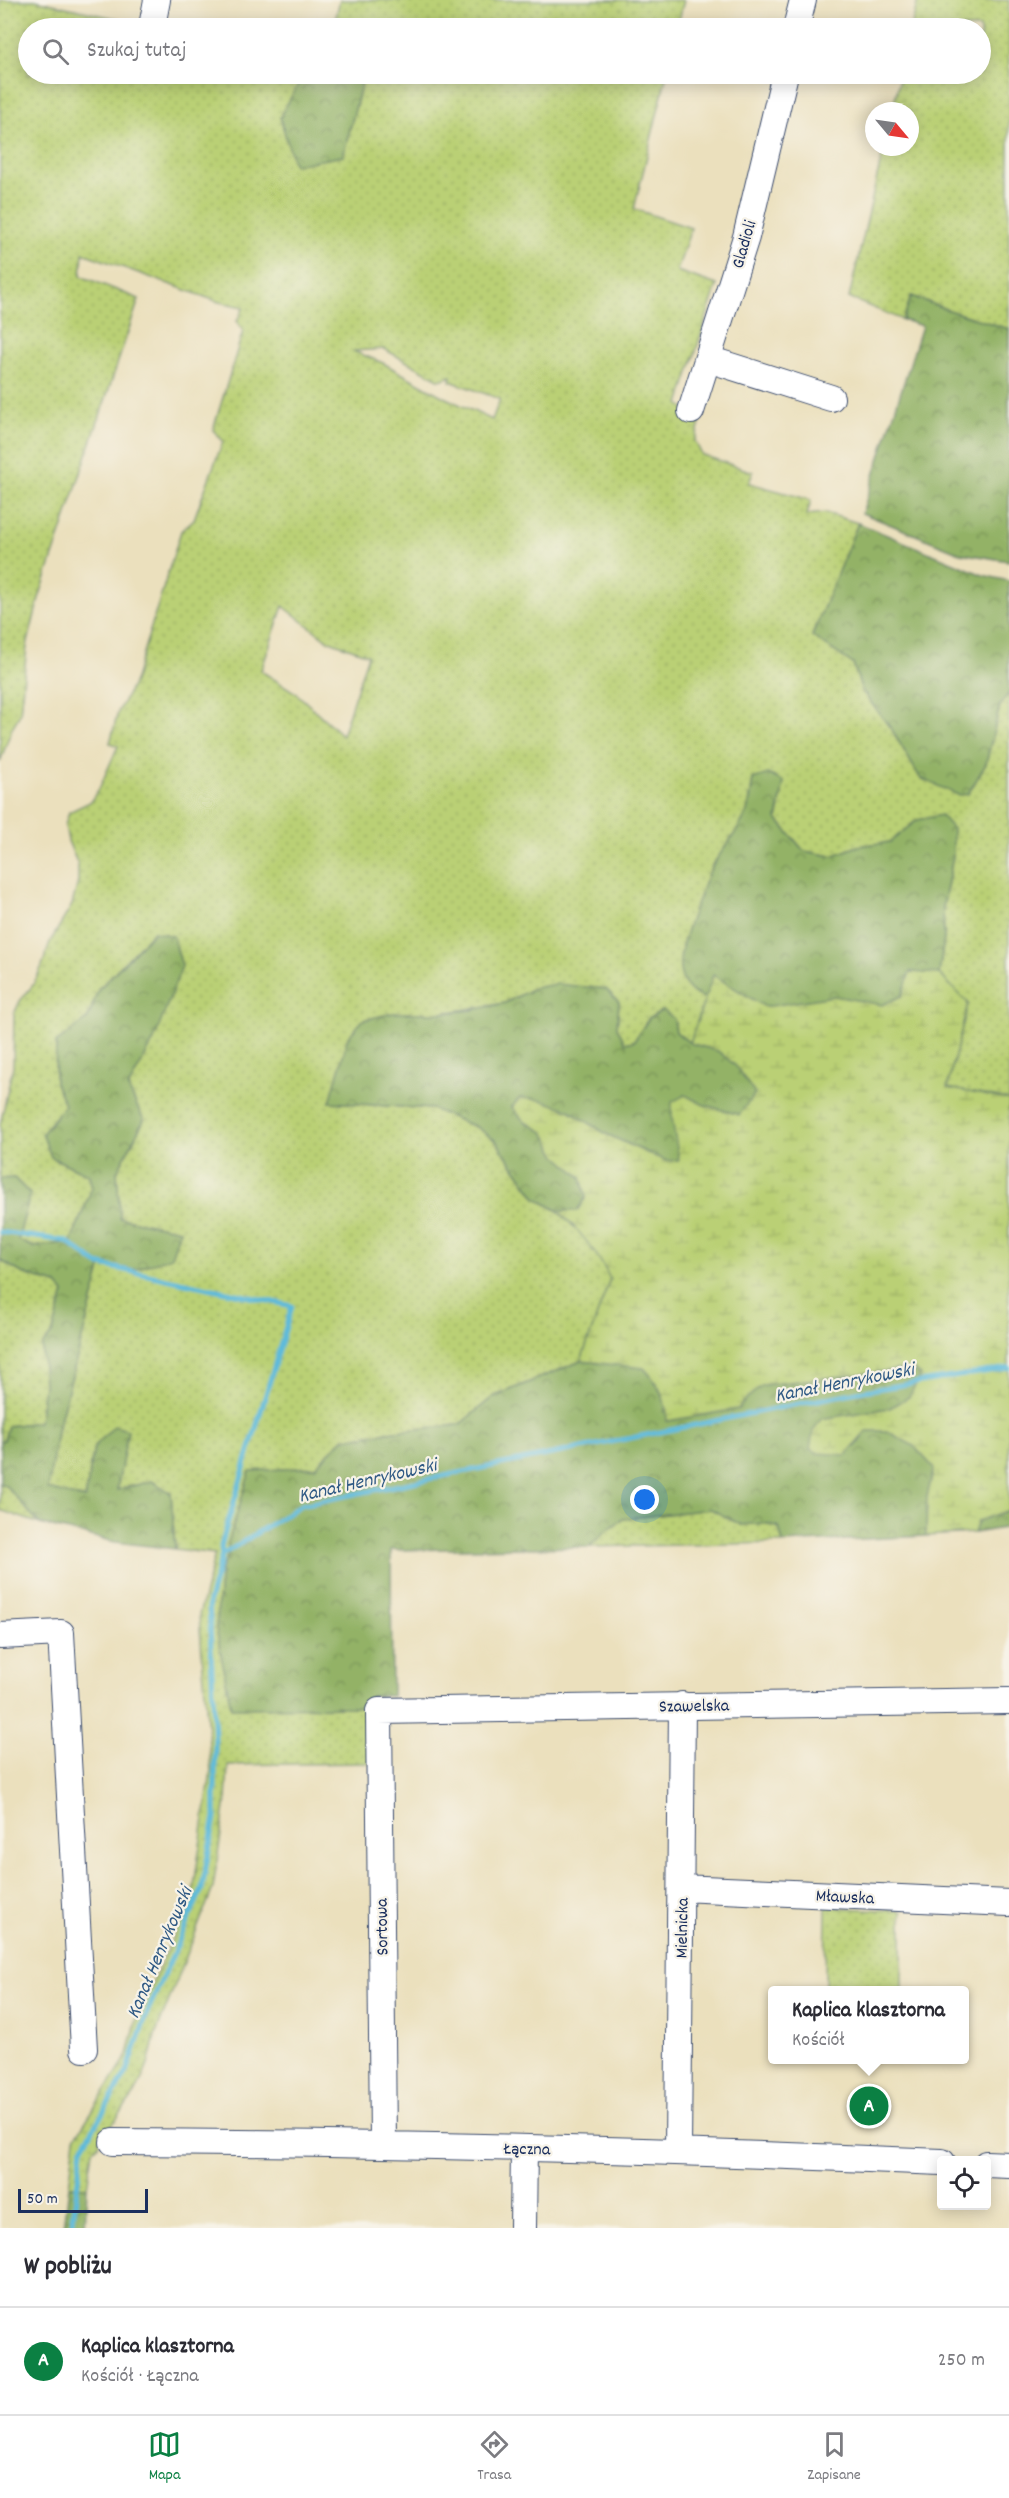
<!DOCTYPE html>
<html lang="pl">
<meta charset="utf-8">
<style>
body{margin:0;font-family:Dekko,sans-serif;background:#f2f2f3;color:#2b2b33}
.controls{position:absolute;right:18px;bottom:18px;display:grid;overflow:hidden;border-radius:6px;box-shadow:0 3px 15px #0003}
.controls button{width:54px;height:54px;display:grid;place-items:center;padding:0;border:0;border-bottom:2px solid #e1e1e2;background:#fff;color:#2b2b33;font:30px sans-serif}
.compass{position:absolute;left:865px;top:102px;width:54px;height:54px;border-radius:50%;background:#fff;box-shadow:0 3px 15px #0003;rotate:119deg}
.scale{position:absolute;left:18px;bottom:15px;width:130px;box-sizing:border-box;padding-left:6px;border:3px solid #1b2f5e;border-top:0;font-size:16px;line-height:21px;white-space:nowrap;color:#1b2f5e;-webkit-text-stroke:4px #f7f3e8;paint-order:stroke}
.you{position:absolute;left:645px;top:1500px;width:21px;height:21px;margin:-15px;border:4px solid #fff;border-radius:50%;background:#1a73e8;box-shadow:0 0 0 9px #1a73e833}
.badge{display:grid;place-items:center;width:39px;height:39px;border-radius:50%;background:#0b8043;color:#fff;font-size:20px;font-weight:700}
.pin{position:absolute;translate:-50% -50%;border:3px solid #fff;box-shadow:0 2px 6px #0006}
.popup{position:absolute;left:768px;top:1986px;width:201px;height:78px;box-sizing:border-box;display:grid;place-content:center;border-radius:6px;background:#fff;filter:drop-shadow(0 2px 4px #0005);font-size:20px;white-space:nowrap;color:#7c7c81}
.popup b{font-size:22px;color:#2b2b33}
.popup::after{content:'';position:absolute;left:50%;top:100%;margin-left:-12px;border:12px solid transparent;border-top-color:#fff}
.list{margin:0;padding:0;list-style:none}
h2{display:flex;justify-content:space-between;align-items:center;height:78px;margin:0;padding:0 24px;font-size:26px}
h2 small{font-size:20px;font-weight:400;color:#7c7c81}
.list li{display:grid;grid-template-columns:39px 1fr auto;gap:18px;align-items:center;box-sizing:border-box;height:108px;padding:0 24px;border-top:2px solid #e1e1e2}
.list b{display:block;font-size:22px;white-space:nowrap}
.list p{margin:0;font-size:20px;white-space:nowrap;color:#7c7c81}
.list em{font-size:20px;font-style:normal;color:#7c7c81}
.icon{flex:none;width:33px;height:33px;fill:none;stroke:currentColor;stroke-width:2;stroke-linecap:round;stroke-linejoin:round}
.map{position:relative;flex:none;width:1009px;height:2228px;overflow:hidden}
.search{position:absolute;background:#fff;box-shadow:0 3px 15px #0003;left:18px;right:18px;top:18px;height:66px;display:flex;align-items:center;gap:15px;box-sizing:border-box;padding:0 21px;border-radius:33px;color:#7c7c81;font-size:22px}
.sheet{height:186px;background:#fff}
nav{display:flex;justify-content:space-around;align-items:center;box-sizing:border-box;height:84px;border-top:2px solid #e1e1e2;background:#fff;font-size:16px;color:#7c7c81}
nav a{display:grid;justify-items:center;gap:3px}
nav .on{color:#0b8043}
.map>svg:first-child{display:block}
.grass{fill:url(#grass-dots);stroke:#6a806a;stroke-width:1.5;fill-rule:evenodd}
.forest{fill:url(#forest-crowns);stroke:#577062;stroke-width:1.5}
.wetland{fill:url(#wetland-marsh);stroke:#6a806a;stroke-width:1.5}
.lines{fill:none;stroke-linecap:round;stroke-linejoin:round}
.stream{stroke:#5dbadb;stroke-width:5}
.minor-casing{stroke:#3a4a6c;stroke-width:28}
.minor{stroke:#fff;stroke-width:26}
.labels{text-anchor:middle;stroke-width:4.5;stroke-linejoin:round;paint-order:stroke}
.street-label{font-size:18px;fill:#1b2f5e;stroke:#f7f3e8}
.water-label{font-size:20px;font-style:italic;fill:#2f5984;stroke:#f7f3e8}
</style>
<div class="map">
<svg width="1009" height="2228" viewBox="0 0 1009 2228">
<defs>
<pattern id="grass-dots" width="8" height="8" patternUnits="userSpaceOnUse" patternTransform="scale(1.5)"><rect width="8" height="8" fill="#bad075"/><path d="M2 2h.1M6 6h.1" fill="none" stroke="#9fb368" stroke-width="1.8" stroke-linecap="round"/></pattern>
<pattern id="forest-crowns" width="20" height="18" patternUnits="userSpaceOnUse" patternTransform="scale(1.5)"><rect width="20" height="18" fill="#93b266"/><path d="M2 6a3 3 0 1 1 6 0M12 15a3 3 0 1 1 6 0" fill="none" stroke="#779157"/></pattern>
<pattern id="wetland-marsh" width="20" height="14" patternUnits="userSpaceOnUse" patternTransform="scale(1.5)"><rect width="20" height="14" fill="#bad075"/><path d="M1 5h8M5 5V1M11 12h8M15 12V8" fill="none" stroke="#9fb368"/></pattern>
</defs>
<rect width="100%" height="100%" fill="#f7f3e8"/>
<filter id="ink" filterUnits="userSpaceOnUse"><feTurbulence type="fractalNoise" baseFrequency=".0167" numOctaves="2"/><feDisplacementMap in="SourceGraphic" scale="12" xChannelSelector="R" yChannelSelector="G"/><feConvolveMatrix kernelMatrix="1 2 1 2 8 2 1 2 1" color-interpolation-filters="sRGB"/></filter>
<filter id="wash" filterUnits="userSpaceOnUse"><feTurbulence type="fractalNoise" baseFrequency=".008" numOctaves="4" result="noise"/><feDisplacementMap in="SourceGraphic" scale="24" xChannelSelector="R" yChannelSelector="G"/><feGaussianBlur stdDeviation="1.35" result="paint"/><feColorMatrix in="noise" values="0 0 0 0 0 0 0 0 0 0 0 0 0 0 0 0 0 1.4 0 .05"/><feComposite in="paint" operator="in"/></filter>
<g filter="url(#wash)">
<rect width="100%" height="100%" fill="#ebe0bd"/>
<path class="grass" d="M0,0h35l123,28h-130v46h276l-24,43 63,39 21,-82h303l-33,135 57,19 -14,43 40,14 -38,119 22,16 -6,21 7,14 51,17 -4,11 62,17 -4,15 19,-2 32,10 -46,113 41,28 9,27 30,39 94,34 14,-59 9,-12v407l-62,-12 21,-85 -29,-29 5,-36 -1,-31 10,-51 -36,-36 -26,22 -33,4 -26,10 -28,-5 -27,-32 3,-12 -27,-28 -5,31 -15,29 -21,26 -16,130 9,3 -15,45 -14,-11 -2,-13 -25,-1 -15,23 -9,2 -8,-16 2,-25 -85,-14 -29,15 -63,10 -112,89 102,7 46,19 18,13 40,57 22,13 25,24 16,21 11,23 -29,82 -88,36 -34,28 -64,6 -52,8 -28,28 -65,5 -22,71v13l-7,12 -5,60 155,79 -1,56 -142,2 -2,35 -13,88 -58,148 -7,29 -12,27 -43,59 -6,36 -18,-1 6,-48 53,-83 9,-38 56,-124 18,-122 -12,-156 16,-61 -40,-5 -4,-56 -19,-12 -35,9 10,-60 -33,17 -9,52 -38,-9 10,-59 45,-167 31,6 47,-40 -60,-12 -3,-46 27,-52 -16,-32 26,-48 -1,-108 -55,58 -10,28 -32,25 -1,40 10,21 -14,53 38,18 3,13 -21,54 -38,5 -15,-7 12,-46 -16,-16 -14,1v-54l13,-59 1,-52 6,-13 13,-16 9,-19 8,-24 22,-37 6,-23v-17l-10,-24 -3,-16 4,-13 21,-10 9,-13 19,-43 -8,-3 8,-31 16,-30 47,-151 13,-12 29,-78 -10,-11 30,-99 -6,-10 7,-14 -25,-5 -136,-49 -2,23 58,23 -100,299 -12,48 -7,68 -8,14 -12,34zM384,349l56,31 11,-4 -1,5 50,18 -8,21 -48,-23 -61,-34 -30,-12zM283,606l44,34 41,15 -26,80 -46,-42 -35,-22z
M340,0h344l-7,28h-344z
M918,0h91v329l-55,-17 -42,-16 -9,24 -54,-22 35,-151h26v-36h-18l9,-37h79v-46h-69z
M0,1260l22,13 34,11 8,9 -11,39 -11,14 2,40 -5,36 -31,4 -4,14 -4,1z
M0,1484l5,1 35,39 -40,-14z
M711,1509l30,16 24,-2 14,5 4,15 -194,4 18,-17 16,-11z
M826,1907l76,4v79h-77z"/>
<path class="forest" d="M304,74h60l-21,82 -49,9 -14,-48z
M911,296l43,16 55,17v232l-49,-8 -98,-40 60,-187 -19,-6z
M858,523l125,52 26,6v112l-9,12 -14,59 -18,30 -10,1 -38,-17 -28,-48 -30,-39 -9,-27 -41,-28z
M768,774l16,8 -7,37 27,32 28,5 26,-10 32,-4 27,-22 24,-5 12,14v27l-10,51 1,31 -5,36 -29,-2 -8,24 -20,9 -48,-9 -69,11 -52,-31 -8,22c-43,-13 -20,-62 -10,-91 6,-13 10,-30 18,-42 11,-19 26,-33 34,-54 4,-10 4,-22 6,-32z
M154,932l19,4 9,30 -28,74 -26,48 16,32 -27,52 3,46 60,12 -9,27 -38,13 -31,-6 -45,167 -9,58 37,10 9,-52 20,-21 14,4 -11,60 35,-9 19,12 4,56 -60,-7 -75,-18 -35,-39 -5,-1v-43l4,-1 4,-14 31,-4 5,-36 -2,-40 11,-14 11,-39 -8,-9 -34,-11 -22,-13v-81l14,-1 16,16 -12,46 15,7 38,-5 21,-54 -3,-13 -38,-18 -9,-23 23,-29 -10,-22 1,-40 32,-25 10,-28z
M556,984l50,5 13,13 -2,25 8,16 9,-2 15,-23 14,-8 11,9 2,13 14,11 28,8 18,15 19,28 -15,21 -36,-10 -19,-10 -13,23 8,42 -14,1 -60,-27 -37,-24 -49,-12 -8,9 12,14 20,11 13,24 24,21 5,20 -9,14h-19l-22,-13 -40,-57 -18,-13 -46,-19 -102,-7 18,-65 15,-17 30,-7h49l29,-3 34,-7 29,-15z
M581,1361l63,7c15,17 22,30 23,53l71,-12 9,-11 16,-13 148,-17 10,7 -12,22 -19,11 -69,11 34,28 12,-16h20l27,15 20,22 -7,29 -1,39 -143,7 -4,-16 -14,-4 -24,2 -30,-16 -88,10 -16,11 -18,17 -198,3 1,146h-21v11l-140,1 -15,-80 5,-60 7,-12v-13l22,-72 65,-4 28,-28 52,-8 64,-6 34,-28z
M1009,1510v17l-35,6 4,-12z
M69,2186l18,1 -2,41h-21z"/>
<path class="wetland" d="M910,972l29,2 29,29 -21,85 62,12v410l-31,11 -4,12 -48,3 1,-39 7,-29 -20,-22 -27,-15h-20l-21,24 -29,-2 -7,-4 3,-18 8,-12 69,-11 19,-11 12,-22 -10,-7 -148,17 -16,13 -9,11 -71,12c-1,-23 -7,-36 -23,-53l-63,-7 29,-82c-13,-28 -30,-47 -52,-68h19l9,-14 -5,-20 -24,-21 -13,-24 -20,-11 -12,-14 8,-9 21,2 28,10 37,24 41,19 19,8 13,-1 -7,-42v-16l13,-7 19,10 35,10 16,-21 -19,-28 -18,-15 -28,-8 23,-68 52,32 69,-11 48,9 20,-9z"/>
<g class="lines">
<path class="stream" d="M0,1232l66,9 31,23 195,42 -71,240 1,9
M72,2228l10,-80 45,-76 20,-59 55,-124 13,-72v-76l-6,-140 13,-46 79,-50 556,-113 152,-24"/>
</g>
</g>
<g filter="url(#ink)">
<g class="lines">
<defs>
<path id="minor" d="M153,21l4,-21
M796,28l7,-28
M708,359l123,39
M691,411l55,-174 39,-163
M0,1636l61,-3 23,416
M681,1888l328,15
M113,2142c276,1 552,8 829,20
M383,2143l-4,-432 630,-10
M678,2151l4,-446
M986,2164l23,1
M523,2228l1,-80"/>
</defs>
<use href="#minor" class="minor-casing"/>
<use href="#minor" class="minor"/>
</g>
</g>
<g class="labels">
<g class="street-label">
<text transform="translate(743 244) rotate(-74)" y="6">Gladioli</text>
<text transform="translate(694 1705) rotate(-1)" y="6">Szawelska</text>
<text transform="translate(845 1896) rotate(3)" y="6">Mławska</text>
<text transform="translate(381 1927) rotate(-91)" y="6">Sortowa</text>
<text transform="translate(681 1928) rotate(-89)" y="6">Mielnicka</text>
<text transform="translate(527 2148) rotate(1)" y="6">Łączna</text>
</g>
<g class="water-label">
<text transform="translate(844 1381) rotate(-11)" y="7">Kanał Henrykowski</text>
<text transform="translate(367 1479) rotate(-13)" y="7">Kanał Henrykowski</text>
<text transform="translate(158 1952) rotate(-67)" y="7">Kanał Henrykowski</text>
</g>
</g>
</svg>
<div class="controls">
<button><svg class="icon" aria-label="locate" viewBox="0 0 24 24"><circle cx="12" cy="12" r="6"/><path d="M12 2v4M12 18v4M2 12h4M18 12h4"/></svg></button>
</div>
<svg class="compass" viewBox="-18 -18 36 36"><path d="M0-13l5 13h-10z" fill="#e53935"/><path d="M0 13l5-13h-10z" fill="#7c7c81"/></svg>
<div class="scale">50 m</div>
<div class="you"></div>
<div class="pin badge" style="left:869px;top:2106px">A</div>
<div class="popup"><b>Kaplica klasztorna</b>Kościół</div>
<div class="search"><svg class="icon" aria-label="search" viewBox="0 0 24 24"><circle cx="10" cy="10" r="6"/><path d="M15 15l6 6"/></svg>Szukaj tutaj</div>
</div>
<section class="sheet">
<h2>W pobliżu<small></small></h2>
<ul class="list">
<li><span class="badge">A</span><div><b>Kaplica klasztorna</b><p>Kościół · Łączna</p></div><em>250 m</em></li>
</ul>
</section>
<nav>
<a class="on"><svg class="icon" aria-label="map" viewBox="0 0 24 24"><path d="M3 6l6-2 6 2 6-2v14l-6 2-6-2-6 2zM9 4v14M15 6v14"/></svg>Mapa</a>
<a><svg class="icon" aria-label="directions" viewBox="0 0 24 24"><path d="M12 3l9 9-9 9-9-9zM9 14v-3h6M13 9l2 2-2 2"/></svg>Trasa</a>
<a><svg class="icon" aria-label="saved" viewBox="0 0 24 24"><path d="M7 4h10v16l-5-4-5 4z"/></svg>Zapisane</a>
</nav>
